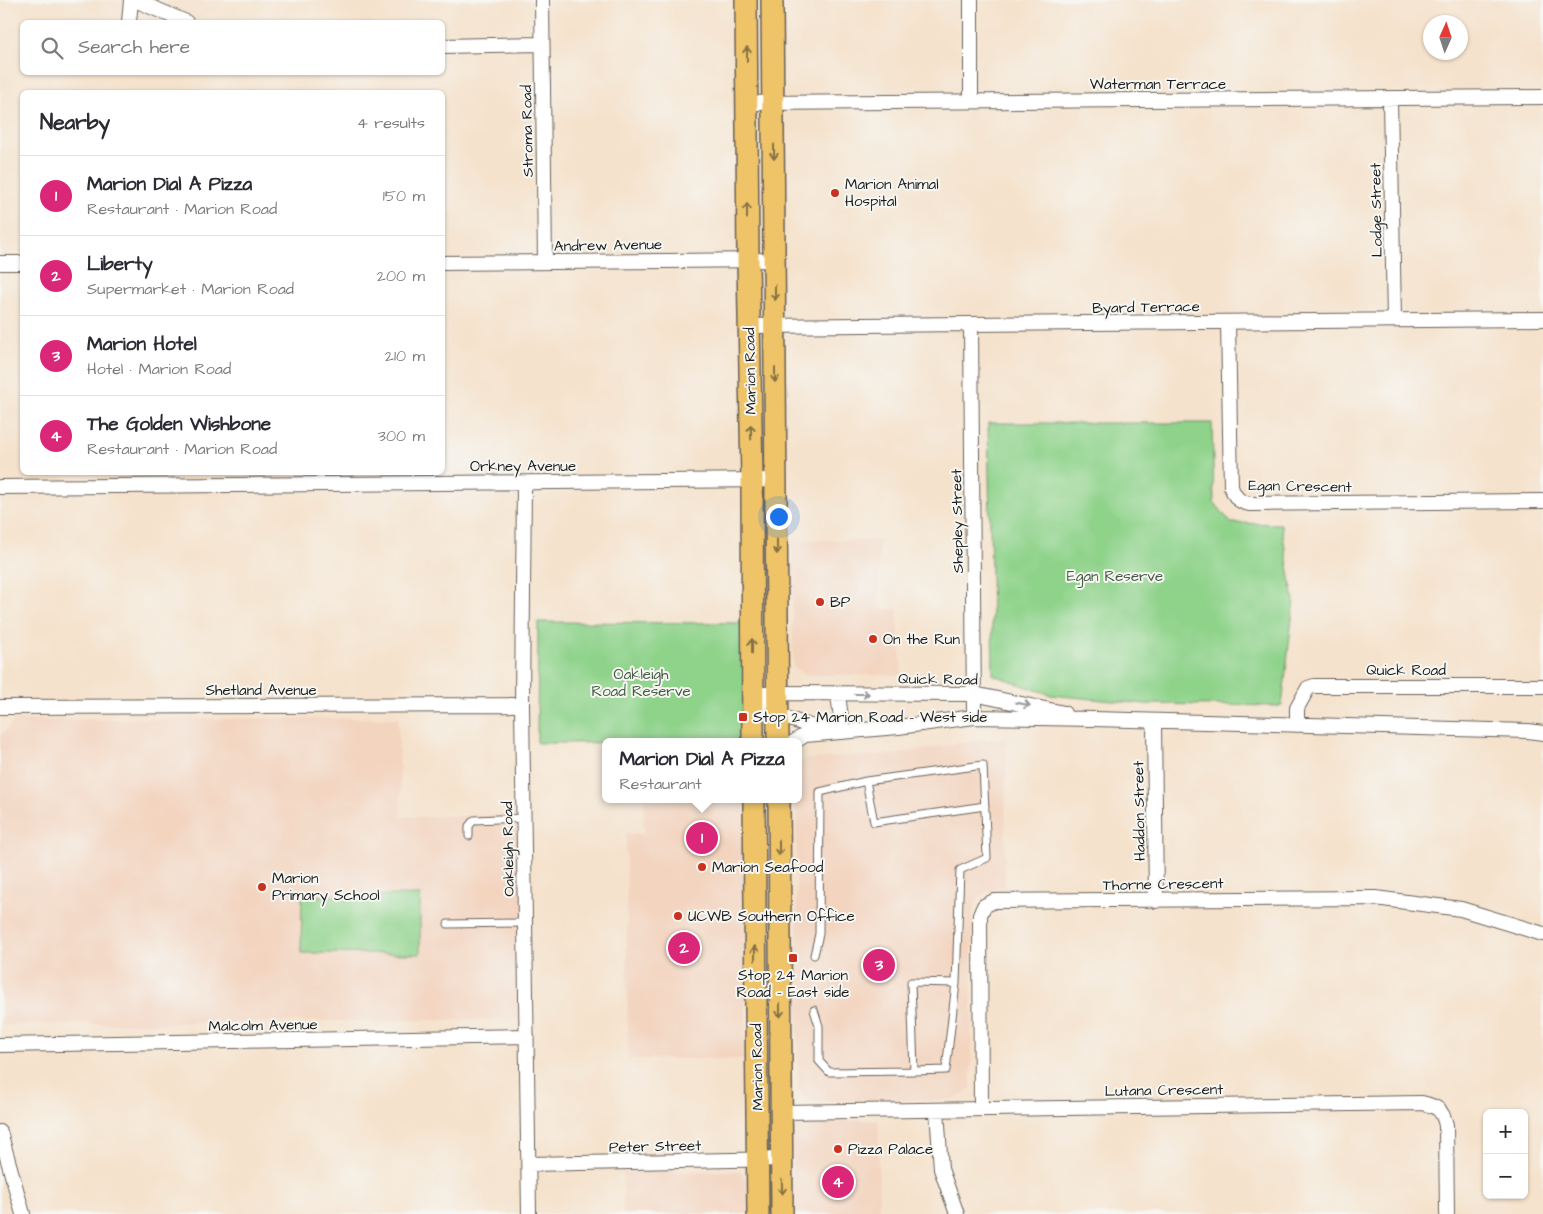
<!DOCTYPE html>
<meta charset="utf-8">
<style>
body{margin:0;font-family:"Architects Daughter",sans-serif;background:#f2f2f3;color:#2b2b33}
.controls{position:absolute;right:15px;bottom:15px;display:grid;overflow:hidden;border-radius:8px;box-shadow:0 1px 4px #0004}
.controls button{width:45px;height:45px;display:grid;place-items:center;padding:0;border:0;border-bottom:1px solid #e1e1e2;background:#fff;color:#2b2b33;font:25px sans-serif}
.compass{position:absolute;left:1423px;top:15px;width:45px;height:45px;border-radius:50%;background:#fff;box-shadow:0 1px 4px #0004;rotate:3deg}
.you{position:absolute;left:778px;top:516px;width:18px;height:18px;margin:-12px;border:4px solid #fff;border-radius:50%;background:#1a73e8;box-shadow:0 0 0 8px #1a73e833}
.badge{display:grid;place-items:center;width:32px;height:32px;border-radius:50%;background:#db2777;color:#fff;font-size:16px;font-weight:700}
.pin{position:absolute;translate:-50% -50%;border:2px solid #fff;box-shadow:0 1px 5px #0006}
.popup{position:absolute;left:602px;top:738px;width:200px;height:65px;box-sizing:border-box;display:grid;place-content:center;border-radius:8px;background:#fff;filter:drop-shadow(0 1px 4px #0005);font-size:16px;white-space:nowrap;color:#7c7c81}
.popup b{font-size:19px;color:#2b2b33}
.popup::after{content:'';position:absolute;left:50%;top:100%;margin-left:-10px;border:10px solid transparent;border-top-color:#fff}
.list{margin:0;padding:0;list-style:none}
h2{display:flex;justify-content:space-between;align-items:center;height:65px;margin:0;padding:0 20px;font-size:21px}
h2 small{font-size:16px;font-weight:400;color:#7c7c81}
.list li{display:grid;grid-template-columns:32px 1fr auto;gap:15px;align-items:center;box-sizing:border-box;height:80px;padding:0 20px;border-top:1px solid #e1e1e2}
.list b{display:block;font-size:19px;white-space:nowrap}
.list p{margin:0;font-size:16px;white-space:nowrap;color:#7c7c81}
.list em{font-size:16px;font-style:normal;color:#7c7c81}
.icon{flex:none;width:28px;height:28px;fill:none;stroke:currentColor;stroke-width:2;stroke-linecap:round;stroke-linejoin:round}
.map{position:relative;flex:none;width:1543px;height:1214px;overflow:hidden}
.search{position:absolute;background:#fff;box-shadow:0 1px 4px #0004;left:20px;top:20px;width:425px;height:55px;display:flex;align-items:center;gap:12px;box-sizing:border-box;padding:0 18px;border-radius:8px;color:#7c7c81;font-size:19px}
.panel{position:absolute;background:#fff;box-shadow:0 1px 4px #0004;left:20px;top:90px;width:425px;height:385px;border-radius:8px}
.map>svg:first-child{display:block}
.built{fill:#f3d4bf}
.green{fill:#8fd38b;stroke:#567854}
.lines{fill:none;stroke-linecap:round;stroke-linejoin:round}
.lane-casing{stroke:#68615a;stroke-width:9}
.street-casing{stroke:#68615a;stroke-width:16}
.primary-casing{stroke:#68615a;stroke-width:24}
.lane{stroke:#fff;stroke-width:7}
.street{stroke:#fff;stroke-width:14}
.primary{stroke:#efc469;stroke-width:21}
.oneway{stroke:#867042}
.oneway2{stroke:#999}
.poi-dot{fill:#c8321e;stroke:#f6f6f2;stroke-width:2}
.labels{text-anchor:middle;stroke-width:4;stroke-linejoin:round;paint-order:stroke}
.street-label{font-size:15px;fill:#1c1c1c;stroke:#f6f6f2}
.poi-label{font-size:15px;fill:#1c1c1c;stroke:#f6f6f2;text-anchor:start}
.park-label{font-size:15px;fill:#445c43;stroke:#f6f6f2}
</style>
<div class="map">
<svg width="1543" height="1214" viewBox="0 0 1543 1214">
<rect width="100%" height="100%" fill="#f6f6f2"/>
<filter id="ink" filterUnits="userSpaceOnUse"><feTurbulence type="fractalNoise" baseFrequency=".02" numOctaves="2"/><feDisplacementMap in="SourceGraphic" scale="10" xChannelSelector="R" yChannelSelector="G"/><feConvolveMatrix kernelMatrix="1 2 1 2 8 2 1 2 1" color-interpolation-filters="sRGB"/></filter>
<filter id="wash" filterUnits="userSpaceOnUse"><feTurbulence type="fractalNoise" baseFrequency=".0096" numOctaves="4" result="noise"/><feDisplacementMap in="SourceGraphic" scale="20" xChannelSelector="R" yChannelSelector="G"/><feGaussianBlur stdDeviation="1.12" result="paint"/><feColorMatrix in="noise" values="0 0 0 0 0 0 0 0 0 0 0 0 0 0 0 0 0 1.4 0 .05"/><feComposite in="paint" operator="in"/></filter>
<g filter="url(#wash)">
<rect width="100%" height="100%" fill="#f5e2cc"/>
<path class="built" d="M792,540h87v69h18l5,66h-97l-12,-9z
M398,718l3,99 122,-2v204l-521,6 -2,-68v-220l15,-17z
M1006,739l-1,151 -18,1 -8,6 -6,12 -2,179 -17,12 -145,1 -11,-12 -2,-290h2v-36l8,-4 91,-5 81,-14z
M644,799h101l1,260h-118l-2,-226 18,1z
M807,1120h71l1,94h-87v-83z
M738,1171l12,11v32h-127v-42z"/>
<path class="green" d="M988,423h224l2,79 17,21 50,1 13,77 -12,105 -137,-2 -94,-9 -58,-20z
M538,622l208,1 -1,119 -208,1z
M420,895v59l-119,-1 1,-57z"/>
</g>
<g filter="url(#ink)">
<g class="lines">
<defs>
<path id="lane" d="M866,781l8,41 111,-16
M469,836v-10l5,-6 50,-2
M448,924l77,-1
M814,1010l5,16v35l10,11 85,-1 -3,-89 45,1 4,-113 27,-12 -4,-93 -117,16 -46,11 -1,142 -5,21
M914,1071l32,-1 10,-87"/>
<path id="street" d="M135,0l51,22
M542,0l3,262
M129,22l2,-22
M442,46l100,-2
M1390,99l4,221
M971,101v-101
M747,103l796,-6
M0,263h22
M442,263l332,-3
M1228,322l3,165c4,10 7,15 19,17l293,-3
M971,324l3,393
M750,326l793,-7
M524,483l-2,222 7,509
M0,487l776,-7
M752,695l26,-2 196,1 90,19
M752,695l26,20 32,11 33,6 -5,-37
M0,707l522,-2
M1154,721l2,180
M1297,725v-17l11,-20 6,-2h229
M794,742l11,-7 93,-8 76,-10 120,2 434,12 15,2
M0,1045l527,-9
M981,1109l-1,-194 4,-9 10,-5 381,-3 86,11 82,25
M937,1110l4,59 16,45
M781,1112l641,-9c16,4 20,6 24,22l1,89
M0,1132l23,82
M529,1164l253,-5"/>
<path id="primary" d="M746,0l2,260 4,220 1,262
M772,0l6,742
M754,799l4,415
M779,799l3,415"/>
</defs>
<use href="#lane" class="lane-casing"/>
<use href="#street" class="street-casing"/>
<use href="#primary" class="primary-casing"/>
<use href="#lane" class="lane"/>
<use href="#street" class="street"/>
<use href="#primary" class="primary"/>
</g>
<defs><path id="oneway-shaft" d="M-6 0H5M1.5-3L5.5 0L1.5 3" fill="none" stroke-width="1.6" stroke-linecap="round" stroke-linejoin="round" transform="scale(1.25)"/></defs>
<g class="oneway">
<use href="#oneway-shaft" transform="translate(747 54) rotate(-90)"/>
<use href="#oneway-shaft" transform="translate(774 152) rotate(90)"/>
<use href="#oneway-shaft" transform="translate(747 211) rotate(-90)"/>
<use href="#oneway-shaft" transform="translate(775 293) rotate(90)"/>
<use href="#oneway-shaft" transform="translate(775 375) rotate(90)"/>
<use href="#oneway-shaft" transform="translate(751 432) rotate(-91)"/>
<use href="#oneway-shaft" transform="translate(777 547) rotate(90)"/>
<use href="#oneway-shaft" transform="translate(752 646) rotate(-90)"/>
<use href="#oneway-shaft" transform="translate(779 848) rotate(90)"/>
<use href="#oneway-shaft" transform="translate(755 953) rotate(-91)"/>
<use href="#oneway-shaft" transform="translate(780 1010) rotate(90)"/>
<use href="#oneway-shaft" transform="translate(782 1187) rotate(89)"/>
</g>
<g class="oneway2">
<use href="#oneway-shaft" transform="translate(862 694)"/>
<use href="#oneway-shaft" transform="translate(1023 704) rotate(12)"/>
</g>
</g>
<g class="poi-dot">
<circle cx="835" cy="193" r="5"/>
<circle cx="820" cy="602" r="5"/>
<circle cx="873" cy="639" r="5"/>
<rect x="738" y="712" width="10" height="10" rx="2.5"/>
<circle cx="702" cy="867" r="5"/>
<circle cx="262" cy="887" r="5"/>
<circle cx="678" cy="916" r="5"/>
<rect x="788" y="953" width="10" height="10" rx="2.5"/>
<circle cx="838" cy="1149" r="5"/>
</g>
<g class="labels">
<g class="street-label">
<text x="1158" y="89">Waterman Terrace</text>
<text transform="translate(527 131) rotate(-91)" y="5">Stroma Road</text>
<text transform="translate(1376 210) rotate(-91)" y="5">Lodge Street</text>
<text transform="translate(608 245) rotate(-1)" y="5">Andrew Avenue</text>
<text transform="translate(1146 307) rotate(-1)" y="5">Byard Terrace</text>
<text transform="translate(750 371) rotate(-91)" y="5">Marion Road</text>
<text x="523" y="471">Orkney Avenue</text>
<text transform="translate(1300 486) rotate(1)" y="5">Egan Crescent</text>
<text transform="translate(957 521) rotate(-91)" y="5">Shepley Street</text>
<text x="1406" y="675">Quick Road</text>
<text transform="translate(938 679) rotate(1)" y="5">Quick Road</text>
<text x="261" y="695">Shetland Avenue</text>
<text transform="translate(1139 811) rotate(-91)" y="5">Haddon Street</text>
<text transform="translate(508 849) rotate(-91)" y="5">Oakleigh Road</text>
<text transform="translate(1163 884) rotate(-1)" y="5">Thorne Crescent</text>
<text transform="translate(263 1025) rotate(-1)" y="5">Malcolm Avenue</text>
<text transform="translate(757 1067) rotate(-91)" y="5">Marion Road</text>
<text transform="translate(1164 1090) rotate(-1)" y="5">Lutana Crescent</text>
<text transform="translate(655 1146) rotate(-1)" y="5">Peter Street</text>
</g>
<g class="poi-label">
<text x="845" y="189">Marion Animal<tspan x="845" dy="17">Hospital</tspan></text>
<text x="830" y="607">BP</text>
<text x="883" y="644">On the Run</text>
<text x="753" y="722">Stop 24 Marion Road - West side</text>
<text x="712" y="872">Marion Seafood</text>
<text x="272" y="883">Marion<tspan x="272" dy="17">Primary School</tspan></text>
<text x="688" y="921">UCWB Southern Office</text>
<text x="793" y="980" text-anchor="middle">Stop 24 Marion<tspan x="793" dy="17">Road - East side</tspan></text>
<text x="848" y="1154">Pizza Palace</text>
</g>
<g class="park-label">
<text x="1115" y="581">Egan Reserve</text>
<text x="641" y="679">Oakleigh<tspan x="641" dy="17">Road Reserve</tspan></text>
</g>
</g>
</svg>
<div class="controls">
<button>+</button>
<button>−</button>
</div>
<svg class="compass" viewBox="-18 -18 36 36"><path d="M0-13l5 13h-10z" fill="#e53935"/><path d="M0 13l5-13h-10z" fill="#7c7c81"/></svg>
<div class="you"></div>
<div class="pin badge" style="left:702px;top:838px">1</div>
<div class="popup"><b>Marion Dial A Pizza</b>Restaurant</div>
<div class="pin badge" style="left:684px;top:948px">2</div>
<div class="pin badge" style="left:879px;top:965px">3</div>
<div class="pin badge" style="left:838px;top:1182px">4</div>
<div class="search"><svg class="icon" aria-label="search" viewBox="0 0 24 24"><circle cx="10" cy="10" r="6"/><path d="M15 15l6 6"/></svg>Search here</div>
<section class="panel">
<h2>Nearby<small>4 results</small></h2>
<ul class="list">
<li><span class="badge">1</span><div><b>Marion Dial A Pizza</b><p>Restaurant · Marion Road</p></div><em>150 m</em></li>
<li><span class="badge">2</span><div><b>Liberty</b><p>Supermarket · Marion Road</p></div><em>200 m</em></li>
<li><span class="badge">3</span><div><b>Marion Hotel</b><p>Hotel · Marion Road</p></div><em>210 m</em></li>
<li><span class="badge">4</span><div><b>The Golden Wishbone</b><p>Restaurant · Marion Road</p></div><em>300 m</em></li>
</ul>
</section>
</div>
